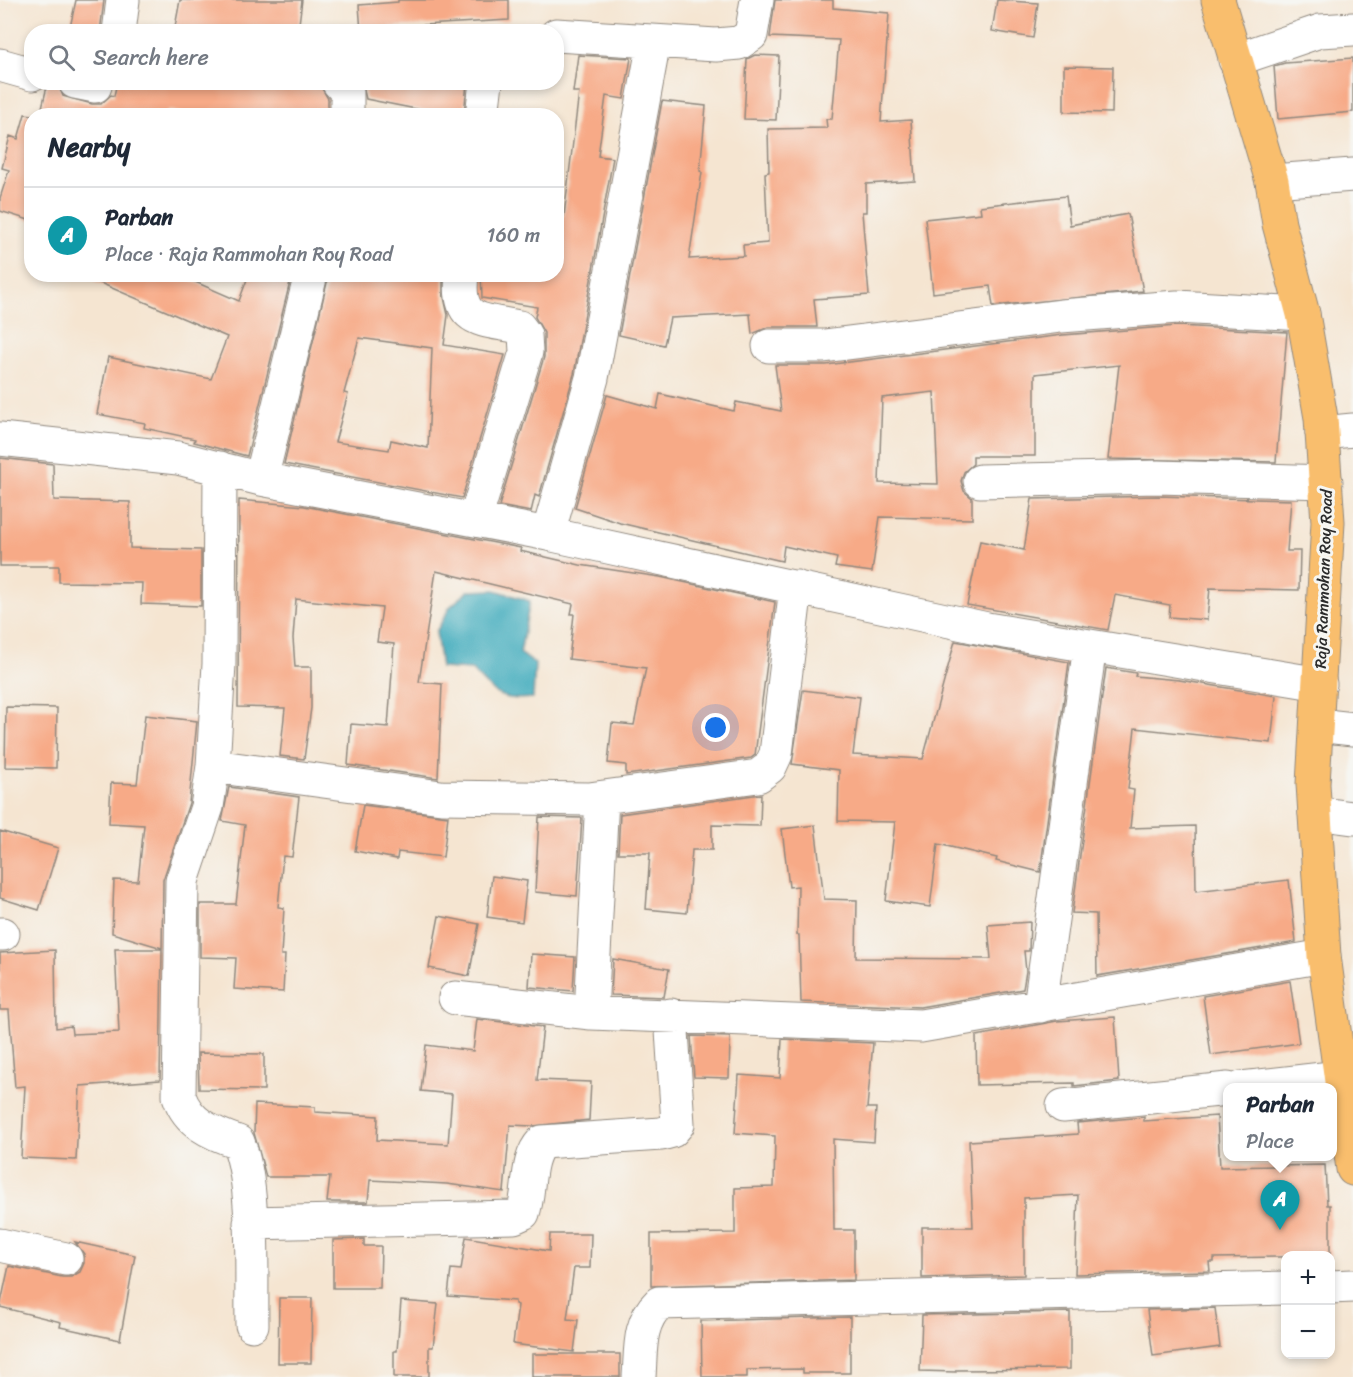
<!DOCTYPE html>
<meta charset="utf-8">
<style>
body{margin:0;font-family:Sriracha,sans-serif;background:#f6f6f7;color:#1f2937}
.controls{position:absolute;right:18px;bottom:18px;display:grid;overflow:hidden;border-radius:12px;box-shadow:0 3px 9px #0003}
.controls button{width:54px;height:54px;display:grid;place-items:center;padding:0;border:0;border-bottom:2px solid #e0e1e3;background:#fff;color:#1f2937;font:30px sans-serif}
.you{position:absolute;left:716px;top:728px;width:21px;height:21px;margin:-15px;border:4px solid #fff;border-radius:50%;background:#1a73e8;box-shadow:0 0 0 9px #1a73e833}
.badge{display:grid;place-items:center;width:39px;height:39px;border-radius:50%;background:#c8321e;color:#fff;font-size:20px;font-weight:700}
.pin{position:absolute;translate:-50% -50px;filter:drop-shadow(0 2px 3px #0008)}
.pin::after{content:'';position:absolute;top:32px;width:21px;height:18px;background:inherit;clip-path:polygon(0 0,100% 0,50% 100%)}
.popup{position:absolute;left:1223px;top:1083px;width:114px;height:78px;box-sizing:border-box;display:grid;place-content:center;border-radius:12px;background:#fff;filter:drop-shadow(0 2px 4px #0005);font-size:20px;white-space:nowrap;color:#747a83}
.popup b{font-size:22px;color:#1f2937}
.popup::after{content:'';position:absolute;left:50%;top:100%;margin-left:-12px;border:12px solid transparent;border-top-color:#fff}
.list{margin:0;padding:0;list-style:none}
h2{display:flex;justify-content:space-between;align-items:center;height:78px;margin:0;padding:0 24px;font-size:26px}
h2 small{font-size:20px;font-weight:400;color:#747a83}
.list li{display:grid;grid-template-columns:39px 1fr auto;gap:18px;align-items:center;box-sizing:border-box;height:96px;padding:0 24px;border-top:2px solid #e0e1e3}
.list b{display:block;font-size:22px;white-space:nowrap}
.list p{margin:0;font-size:20px;white-space:nowrap;color:#747a83}
.list em{font-size:20px;font-style:normal;color:#747a83}
.icon{flex:none;width:33px;height:33px;fill:none;stroke:currentColor;stroke-width:2;stroke-linecap:round;stroke-linejoin:round}
.map{position:relative;flex:none;width:1353px;height:1377px;overflow:hidden}
.search{position:absolute;background:#fff;box-shadow:0 3px 9px #0003;left:24px;top:24px;width:540px;height:66px;display:flex;align-items:center;gap:15px;box-sizing:border-box;padding:0 21px;border-radius:24px;color:#747a83;font-size:22px}
.panel{position:absolute;background:#fff;box-shadow:0 3px 9px #0003;left:24px;top:108px;width:540px;height:174px;border-radius:24px}
.map>svg:first-child{display:block}
.water{fill:#3daabc;stroke:#346a74;stroke-width:1.5}
.building{fill:#f7aa87;fill-rule:evenodd}
.lines{fill:none;stroke-linecap:round;stroke-linejoin:round}
.minor-casing{stroke:#90887e;stroke-width:35}
.major-casing{stroke:#90887e;stroke-width:35}
.minor{stroke:#fff;stroke-width:33}
.major{stroke:#f9be6d;stroke-width:33}
.labels{text-anchor:middle;stroke-width:6;stroke-linejoin:round;paint-order:stroke}
.street-label{font-size:16px;fill:#2b2b2b;stroke:#f6f6f2}
</style>
<div class="map">
<svg width="1353" height="1377" viewBox="0 0 1353 1377">
<rect width="100%" height="100%" fill="#f6f6f2"/>
<filter id="ink" filterUnits="userSpaceOnUse"><feTurbulence type="fractalNoise" baseFrequency=".0167" numOctaves="2"/><feDisplacementMap in="SourceGraphic" scale="12" xChannelSelector="R" yChannelSelector="G"/><feConvolveMatrix kernelMatrix="1 2 1 2 8 2 1 2 1" color-interpolation-filters="sRGB"/></filter>
<filter id="wash" filterUnits="userSpaceOnUse"><feTurbulence type="fractalNoise" baseFrequency=".008" numOctaves="4" result="noise"/><feDisplacementMap in="SourceGraphic" scale="24" xChannelSelector="R" yChannelSelector="G"/><feGaussianBlur stdDeviation="1.35" result="paint"/><feColorMatrix in="noise" values="0 0 0 0 0 0 0 0 0 0 0 0 0 0 0 0 0 1.4 0 .05"/><feComposite in="paint" operator="in"/></filter>
<g filter="url(#wash)">
<rect width="100%" height="100%" fill="#f5e5d1"/>
<path class="water" d="M495,590l35,11 -10,52 15,11 -2,34c-33,4 -40,-5 -61,-28l-31,-2 -5,-36 14,-25 18,-16z"/>
<g id="blocks">
<path class="building" d="M76,0h28l-4,32h-31z
M180,0h122l-4,32h-102l-21,-5z
M398,0h111v20l-119,7v5h-29l-2,-27 39,-3z
M775,0h58v8l56,5 -8,109 30,-2 4,61 -49,3v28h-4l7,83 -55,4 3,28h-48l-17,7 -2,-20 -80,4 -6,27 -45,-10 43,-234 44,5 -6,65 2,1 -13,87 55,-3 -1,-11 25,-2 -3,-70 4,-1 -1,-43 59,-1 -1,-9h6l7,-79 -69,-3z
M997,0l41,3 -5,35 -41,-7z
M578,55l53,3 -7,41 -18,-3 -8,60 15,2 -39,216 -35,123 -4,-2 -4,17 -32,-6 45,-149v-24l-9,-16 2,-10 -55,-9 -1,-24h75v-59l8,1 15,-124h-6z
M755,55l24,1 -3,64 -32,-1 3,-60z
M1353,58v54l-75,7 -4,-53 11,-3z
M1064,66l49,1 -1,46 -48,-1z
M48,82h9l6,14 29,8h9l10,-9 3,1 3,-14h186l17,3 8,14v17h-136l-24,-6 -2,6h-126z
M362,82h105l-3,33 -38,-4 -60,-12z
M25,114l7,1v106l-32,-10v-13l9,-28 -7,-2 8,-32 8,3z
M1066,196l4,29 58,-11 15,77 -150,15 -3,-20 -57,7 -8,-74 56,-6 -1,-7z
M79,274h98l62,27 10,-27h43l-45,182 -53,-14 1,-3 -51,-11 1,-5 -48,-9 11,-57 103,22 16,-42z
M329,274h114v19l5,22 -4,30 61,10 -43,143 -178,-34zM359,338l73,10 -4,100 -37,-8 -2,10 -54,-8 13,-48 -4,-1z
M1177,326l110,6 -11,130 -168,-3 11,-94 -84,9v82h-62v8l-9,8 -3,9 3,10 8,7v21l-92,-2 -8,55 -37,-5 2,-9 -53,-12 -2,15 -162,-38 -45,-15 32,-113 50,14 3,-15 74,17 2,-9 45,9 -6,-46h51l237,-30zM934,392l4,92 -59,-1 3,-85z
M0,458l53,6 1,36 76,2v46l71,2v56l-60,-2 1,-21 -83,-1v-16h-59z
M1158,496l133,4 -4,51h13l-1,39 -89,-2 -3,32 -38,-3 1,-12 -55,-10 -7,35 -141,-25 13,-64 44,9 8,-51z
M239,500l65,6 217,42 -1,3 60,14 80,12 115,25 -20,153 -4,3 -125,17v-10l-18,-2 4,-40 22,2 12,-57 -77,-9 5,-45h-3l2,-10 -137,-33 -17,111 23,2 -4,94 -90,-13 3,-41 37,3 6,-83 -17,-2 5,-34 -86,-9 -3,39 2,29h16v41l-7,51 -24,-3 5,-48 -47,-1z
M955,641l114,21 -29,210 -44,-11 1,-3 -59,-14 -8,63 -44,-6 9,-79 -57,-1 1,-51 -47,-6 11,-74 57,7 -7,58 70,4z
M1106,668l30,5 -1,3 44,4 97,16 -5,47 -136,-15 -7,61 6,1 -4,38 65,-2 1,65 93,-11 7,62 -199,34 -1,-62 -24,-1z
M6,707l51,1 -1,60 -51,-1z
M145,715l52,6 -8,82 -26,77 -1,68 -50,-15 2,-53 24,1 6,-56 -35,-2 2,-40 26,1z
M229,787l70,10 -7,60 -9,-1 -5,51 6,1 -3,47h4l-2,37 -49,-3 2,-31 -36,-1v-53h36l9,-79 -23,-4z
M761,794l-1,32 -48,-1v25h-20l-5,63 -41,-4 4,-56h-32l2,-39z
M363,805l85,11 -5,41 -45,-5 -1,7 -42,-8z
M539,817l43,1 -5,78 -42,-4z
M815,825l9,74 33,1 -1,58 135,1 -3,-34 42,-3 -1,29h-5l2,20 -3,18 -103,18 -119,-5 -2,-67h-2l1,-49 -9,1 -7,-58z
M0,831l58,17 -19,62 -39,-12z
M492,876l35,5 -5,41 -35,-5z
M439,916l40,8 -10,52 -40,-8z
M115,949h47l-2,131 -80,6 -4,74 -55,-2 4,-72 -10,1 -6,-77h-9v-57l55,-3 1,78 15,-2 1,8 47,-2z
M531,954l44,3 -2,34 -44,-4z
M613,959l56,10 -5,28 -53,-2z
M1290,981l9,62 -88,12 -8,-59z
M1115,1017l4,64 -45,5v-3l-97,2 -1,-49 81,-15z
M477,1019l66,8 -6,53 54,2 -2,38 -56,6 -23,-1 -6,67 -57,-8 -77,-4 -2,22h-41l3,-25h-64l-12,-44 1,-29 60,3v5l63,4 -1,24 71,4 4,-50 -31,-3 5,-46 47,6z
M691,1036l39,1 -1,41 -35,-1z
M782,1039l91,4 -6,65h9l-2,34 -41,-3 1,91h20v50l-203,6v-52l84,-1v-45l39,-1 1,-51 -40,-3 4,-58 41,3z
M198,1053l66,1v36l-65,-1z
M1217,1116l3,51 105,-2 2,40h3v51l-116,2v4h-5l1,9 -135,3 3,-79 -54,3v77l-102,3v-51h51l-4,-86 109,-7 -1,-11 67,-6v4z
M550,1234h41l-1,34h-16l-7,51 11,1 -4,32 -61,-8 5,-39 -3,-1v-3l-67,-5 3,-27 10,1 5,-33 83,14z
M364,1239v7h17l-1,42h-47v-48z
M75,1242l60,13 -15,85 -60,-13 1,-5 -61,-15 9,-41 53,11h9l9,-5 4,-9v-9z
M279,1298h33l-1,65h-33z
M401,1301l37,3 -5,43h-4v30h-35v-26h3z
M1215,1308l5,39 -67,9 -6,-46z
M1070,1312v57l-114,1v2l-36,-1 2,-56z
M850,1317v56h-47v-4l-56,1v7h-45l-1,-56z
M532,1354h88v23h-88z"/>
</g>
</g>
<g filter="url(#ink)">
<use href="#blocks" fill-opacity="0" stroke="#90887e" stroke-width="1.5"/>
<g class="lines">
<defs>
<path id="minor" d="M119,32l4,-32
M556,35l160,10 23,-2 12,-8 6,-35
M1235,60l85,-29 33,-2
M0,65l32,9
M75,82l20,4 1,-4
M338,82l9,10v24
M482,116l4,-34
M1272,181l81,-6
M462,274c-6,50 19,45 57,53l6,8 1,17 -51,168
M769,346h55l237,-30 116,-9 126,7
M1322,433l31,-3
M0,439l178,19 83,21 287,55 439,95 333,55
M220,468l-1,196 -6,102 -6,41 -25,74 -3,215c9,27 32,37 59,46 18,44 13,134 14,183
M261,479l50,-205
M980,481l178,-4 168,5
M548,534l44,-156 62,-336
M1317,725l36,4
M213,766l228,31 148,2 169,-23 12,-9 6,-13 20,-167
M1315,813l38,5
M0,934h3
M455,998l136,15 330,13 403,-70
M1040,1006l50,-360
M591,1013l11,-215
M1241,1088l99,-11
M1063,1106l165,-17
M250,1223l264,-6 9,-4c8,-22 2,-53 19,-71l119,-8 11,-3 6,-7 -7,-109
M0,1245l66,14
M1330,1287l23,-1
M639,1377c2,-27 -1,-54 20,-74l627,-15"/>
<path id="major" d="M1218,0l54,181 7,43 24,90 18,104 7,104 -15,262 11,172 29,213"/>
</defs>
<use href="#minor" class="minor-casing"/>
<use href="#major" class="major-casing"/>
<use href="#minor" class="minor"/>
<use href="#major" class="major"/>
</g>
</g>
<g class="labels">
<g class="street-label">
<text transform="translate(1323 579) rotate(-88)" y="6">Raja Rammohan Roy Road</text>
</g>
</g>
</svg>
<div class="controls">
<button>+</button>
<button>−</button>
</div>
<div class="you"></div>
<div class="pin badge" style="left:1280px;top:1230px;background:#0f9aa8">A</div>
<div class="popup"><b>Parban</b>Place</div>
<div class="search"><svg class="icon" aria-label="search" viewBox="0 0 24 24"><circle cx="10" cy="10" r="6"/><path d="M15 15l6 6"/></svg>Search here</div>
<section class="panel">
<h2>Nearby<small></small></h2>
<ul class="list">
<li><span class="badge" style="background:#0f9aa8">A</span><div><b>Parban</b><p>Place · Raja Rammohan Roy Road</p></div><em>160 m</em></li>
</ul>
</section>
</div>
